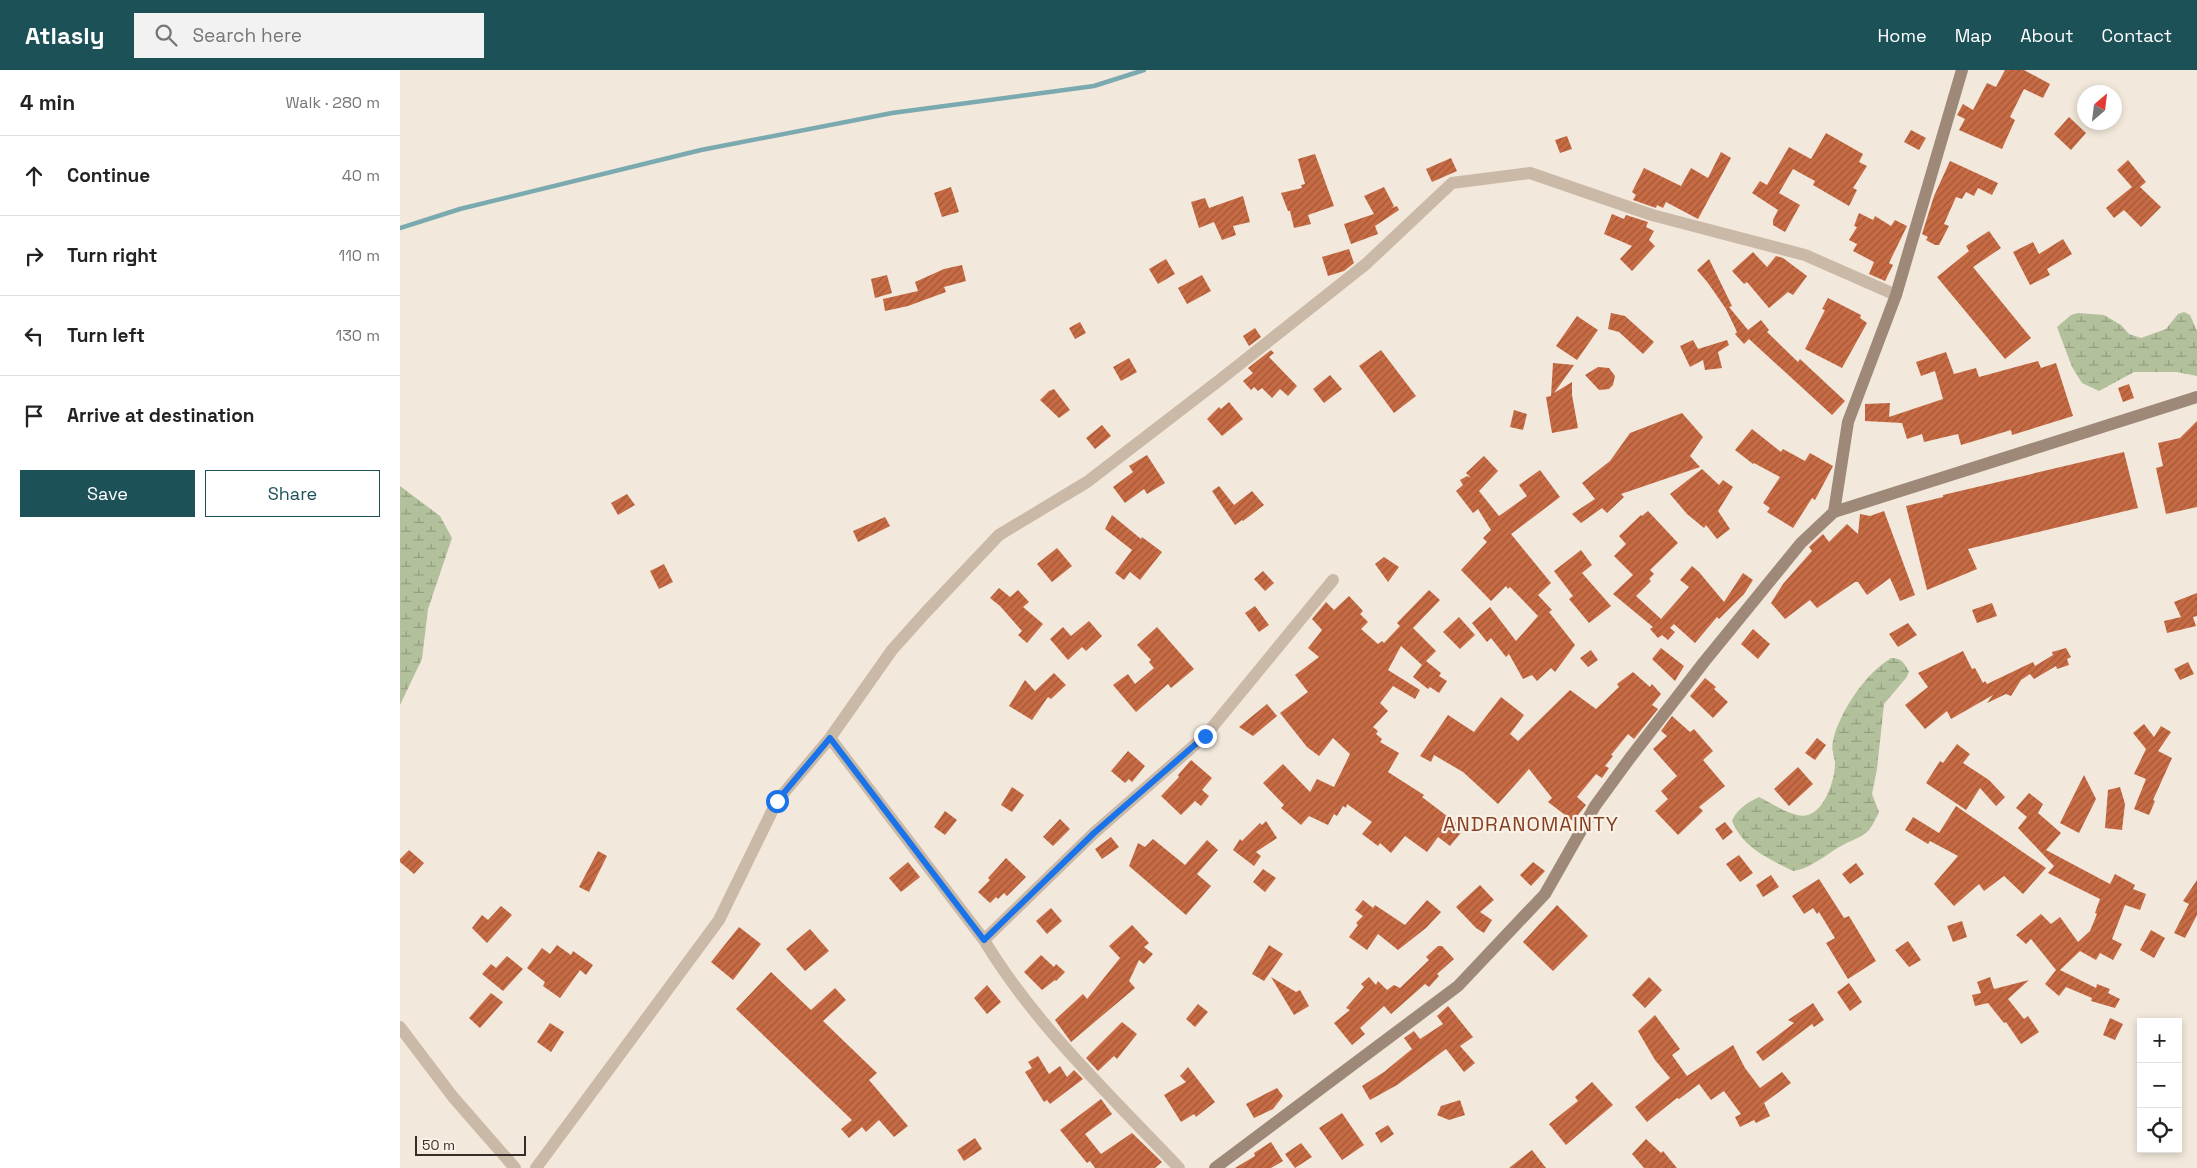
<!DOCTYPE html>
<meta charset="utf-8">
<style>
body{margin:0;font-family:"Space Grotesk",sans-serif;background:#f2f2f2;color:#222}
.controls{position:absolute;right:15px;bottom:15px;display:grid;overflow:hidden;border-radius:0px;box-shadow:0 2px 8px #0003}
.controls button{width:45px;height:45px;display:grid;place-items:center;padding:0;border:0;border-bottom:1px solid #e0e0e0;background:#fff;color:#222;font:25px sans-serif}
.compass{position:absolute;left:1677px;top:15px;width:45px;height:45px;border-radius:50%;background:#fff;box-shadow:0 2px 8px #0003;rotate:28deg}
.scale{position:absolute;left:15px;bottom:12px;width:111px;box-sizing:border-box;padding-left:5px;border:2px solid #362d28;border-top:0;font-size:14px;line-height:18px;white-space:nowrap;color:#362d28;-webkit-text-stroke:4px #faf2e7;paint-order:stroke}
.stop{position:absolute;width:15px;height:15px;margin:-11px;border:4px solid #1a73e8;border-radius:50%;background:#fff}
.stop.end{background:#1a73e8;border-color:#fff;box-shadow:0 1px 5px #0008}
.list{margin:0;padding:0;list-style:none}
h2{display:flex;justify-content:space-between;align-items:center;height:65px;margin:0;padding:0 20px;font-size:21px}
h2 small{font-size:16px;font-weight:400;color:#767676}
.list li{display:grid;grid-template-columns:32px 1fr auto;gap:15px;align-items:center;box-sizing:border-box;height:80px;padding:0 20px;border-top:1px solid #e0e0e0}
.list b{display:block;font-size:19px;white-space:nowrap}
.list em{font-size:16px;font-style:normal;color:#767676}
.actions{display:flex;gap:10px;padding:15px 20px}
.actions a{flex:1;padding:11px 0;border:1px solid #1d5158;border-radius:0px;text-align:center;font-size:18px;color:#1d5158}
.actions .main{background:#1d5158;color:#fff}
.icon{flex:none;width:28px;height:28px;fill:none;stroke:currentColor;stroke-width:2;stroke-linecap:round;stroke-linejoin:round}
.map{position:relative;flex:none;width:1797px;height:1098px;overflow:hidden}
header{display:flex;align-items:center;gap:30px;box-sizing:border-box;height:70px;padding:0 25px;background:#1d5158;color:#fff}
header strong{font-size:24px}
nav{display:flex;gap:28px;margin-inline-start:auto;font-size:18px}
.search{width:350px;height:45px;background:#f2f2f2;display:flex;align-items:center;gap:12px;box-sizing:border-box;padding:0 18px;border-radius:0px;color:#767676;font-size:19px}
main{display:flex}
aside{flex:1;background:#fff}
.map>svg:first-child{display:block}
.wetland{fill:url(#wetland-marsh)}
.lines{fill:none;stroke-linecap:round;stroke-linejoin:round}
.stream{stroke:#7aaaaf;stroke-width:4.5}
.building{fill:url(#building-hatch)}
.street{stroke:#cab9a7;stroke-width:12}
.secondary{stroke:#9e8878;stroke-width:12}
.route{stroke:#1a73e8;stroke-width:6}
.labels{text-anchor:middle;stroke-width:4.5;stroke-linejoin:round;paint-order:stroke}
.neighbourhood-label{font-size:20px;letter-spacing:1px;fill:#863e20;stroke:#faf2e7}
</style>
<header>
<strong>Atlasly</strong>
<div class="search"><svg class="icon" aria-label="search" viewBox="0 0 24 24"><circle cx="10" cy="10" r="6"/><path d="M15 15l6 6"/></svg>Search here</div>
<nav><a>Home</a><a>Map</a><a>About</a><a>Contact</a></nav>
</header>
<main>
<aside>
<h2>4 min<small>Walk · 280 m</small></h2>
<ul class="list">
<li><svg class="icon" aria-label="ahead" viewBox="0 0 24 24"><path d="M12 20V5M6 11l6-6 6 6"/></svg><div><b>Continue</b></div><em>40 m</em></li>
<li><svg class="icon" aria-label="right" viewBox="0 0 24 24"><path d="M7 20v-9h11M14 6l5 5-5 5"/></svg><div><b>Turn right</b></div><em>110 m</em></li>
<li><svg class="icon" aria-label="left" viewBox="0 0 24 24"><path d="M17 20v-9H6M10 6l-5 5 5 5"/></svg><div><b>Turn left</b></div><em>130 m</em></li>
<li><svg class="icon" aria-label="arrive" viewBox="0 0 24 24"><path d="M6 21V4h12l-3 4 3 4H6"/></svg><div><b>Arrive at destination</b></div></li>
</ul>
<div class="actions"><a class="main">Save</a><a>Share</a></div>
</aside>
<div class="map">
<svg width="1797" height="1098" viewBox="0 0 1797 1098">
<defs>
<pattern id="wetland-marsh" width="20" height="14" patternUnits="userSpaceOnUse" patternTransform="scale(1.25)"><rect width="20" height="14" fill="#b2c19b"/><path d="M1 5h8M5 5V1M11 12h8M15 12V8" fill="none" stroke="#929d7e"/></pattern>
<pattern id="building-hatch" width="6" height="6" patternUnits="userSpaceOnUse" patternTransform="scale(1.25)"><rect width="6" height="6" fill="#c76b44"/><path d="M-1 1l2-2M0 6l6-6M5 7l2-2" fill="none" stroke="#a25839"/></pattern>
</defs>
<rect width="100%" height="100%" fill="#f2e8db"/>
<path class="wetland" d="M1784,242l6,3 7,16v45l-20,-4h-43l-35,19 -17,-8 -10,-16 -15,-40 14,-12 7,-2 26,2 17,10 8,9 12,4 25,-9 12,-15z
M0,416l40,30 12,22 -24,71 -6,50 -22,46z
M1491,588c11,0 13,5 18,14l-3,6 -22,26 -7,65 -5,25 7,18c-3,6 -6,13 -10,18 -7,8 -18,10 -28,16 -14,8 -31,23 -48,25 -25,-13 -49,-22 -61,-50 5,-12 15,-18 27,-24 13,6 34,22 49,18 17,-5 27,-35 27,-52 0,-3 -2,-7 -2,-11 -2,-6 1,-16 3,-22 11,-28 30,-56 55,-72z"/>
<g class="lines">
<path class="stream" d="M0,158l60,-19 241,-59 191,-37 202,-27 50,-16"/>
</g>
<path class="building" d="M1605,0h19l26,14 -7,14 -19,-9 -14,28 5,3 -13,29 -43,-19 6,-11 -8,-4 6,-11 10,6 14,-27 9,4z
M1669,47l17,16 -15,17 -17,-16z
M1511,60l15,8 -7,12 -15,-8z
M1426,63l37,21 -4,8 8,4 -14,22 4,2 -8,16 -36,-21 2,-4 -22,-12 -14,24 21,12 -15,27 -12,-7v-5l5,-10 -26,-17 8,-12 7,4 22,-38 22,12z
M1167,66l5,13 -12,4 -5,-13z
M1321,82l10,6 -33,61 -32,-17 -3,6 -6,-3 -1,3 -23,-8 3,-5 -4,-3 12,-24 37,18 10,-18 17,10z
M915,84l19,52 -26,9 3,9 -17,4 -4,-17h-2l-7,-18 21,-5 -1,-3 4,-1 -7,-25z
M1051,88l6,13 -25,11 -6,-13z
M1728,90l18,22 -6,5 21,20 -20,20 -17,-17 -10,8 -8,-10 26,-21 -15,-17z
M1550,91l48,22 -6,12 -14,-7 -4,8 -8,-4 -4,7 -6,-2 -12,27 5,2 -10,19h-4l-9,-5 2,-3 -6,-3 12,-38z
M551,117l8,25 -17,5 -8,-24z
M984,117l10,19 -2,2 5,-2 2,4 -24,16 3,8 -27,10 -7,-20 30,-10 -10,-18z
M843,126l7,26 -17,4 3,9 -14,5 -8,-18 -15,6 -8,-26 14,-4 4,10z
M1459,143l14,7 2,-4 16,10 4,-6 12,6 -18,37 4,2 -8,16 -16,-7 5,-12 -21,-11 4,-7 -8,-4 8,-13 -3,-1z
M1212,144l12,5 2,-4 22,7 -2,5 8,4 -5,9 6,6 -23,25 -12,-12 12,-13 -28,-12z
M1589,161l12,17 -28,19 58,71 -26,21 -68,-82 32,-26 -3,-5z
M1663,169l9,15 -25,15 3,6 -20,10 -17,-33 20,-10 6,12z
M949,179l5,14 -10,8 -16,5 -6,-19z
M1353,182l14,15 9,-11 7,2 24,18 -14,19 -5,-3 -19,16 -22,-26 -3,2 -12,-13z
M766,189l9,15 -17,10 -9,-15z
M1309,189l23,47 -3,1 19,23 13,-10 8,10 -2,2 31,30 2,-3 45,42 -13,14 -83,-76 -5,5 -9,-10 2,-2 -11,-23 -18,-26 -11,-13z
M562,195l4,16 -22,6 2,5 -38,14 -23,5 -2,-12 35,-8 -3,-9 29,-13z
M487,205l5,18 -17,5 -4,-19z
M802,205l9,16 -24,13 -9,-16z
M1428,228l33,17 -1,3 7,5 -25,45 -37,-19 20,-39 -3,-1z
M1211,243l14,3 29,26 -11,12 -24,-22 -11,-3z
M1177,246l21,14 -21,30 -21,-14z
M680,252l6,11 -11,6 -6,-11z
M855,258l6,9 -12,9 -6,-10z
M1293,270l5,9 29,-9 2,5 -11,7 4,16 -17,2 -2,-10 -13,7 -10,-21z
M871,280l3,3 -5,4 28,29 -9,10 -8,-7 -8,9 -10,-10 -4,3 -4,-4 -3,3 -8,-9 10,-8 -5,-5z
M981,280l35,46 -22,17 -35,-47z
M1546,282l8,22 22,-6 3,9 59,-16 3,7 15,-5 17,53 -61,19 -1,-5 -50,15 -3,-11 -34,8 -2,-8 -15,5 -5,-16 -37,-2v-17l25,-1 -1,14 54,-18 -8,-28 -14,5 -5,-14z
M729,288l8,14 -16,9 -8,-14z
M1153,293l21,2 -20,28 18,-11v13l6,33 -26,5 -6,-36 5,-1z
M1198,297l11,1 6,8 -2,9 -4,4 -10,1 -14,-15z
M930,305l12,14 -18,14 -11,-14z
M1729,314l5,14 -11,4 -5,-14z
M654,319l16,21 -11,8 -19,-18 9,-9z
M829,332l14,17 -21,17 -15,-17 12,-12 2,2z
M1114,340l13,4 -4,16 -13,-3z
M1282,343l21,24 -13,19 10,11 -79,27 3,3 -17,16 -5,-5 -21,15 -9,-9 23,-15 -13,-16 28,-22 20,-28z
M1797,351v86l-31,7 -10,-46 7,-2 -5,-23 22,-5z
M702,355l9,11 -16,13 -9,-11z
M1352,359l29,23 2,-3 22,12 5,-8 23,13 -18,34 -3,-2 -19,30 -26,-16 3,-4 -7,-5 17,-26 -26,-14 -1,1 -18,-14z
M1724,382l14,56 -170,41 9,20 -50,21 -21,-84 37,-9v-2z
M747,385l18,28 -18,11 -3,-5 -19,14 -12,-16 20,-15 -4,-6z
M1084,386l14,15 -19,20 20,25 28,-20 -8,-11 21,-15 20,27 -49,37 40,49 -13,12 14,15 -3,2 26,33 -20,27 -4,-4 -14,13 -5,-6 -9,4 -14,-25 -3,3 -15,-19 -4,4 -15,-19 18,-16 26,34 22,-25 -28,-29 -2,2 -2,-3 -15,15 -30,-31 26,-28 -4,-4 8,-8 -13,-21 -5,4 -17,-22 7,-6 -3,-5 7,-4 4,2 -5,-5z
M1302,399l17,16 4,-5 10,7 -15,24 12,18 -13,10 -11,-14 -2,3 -17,-14 -17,-20z
M819,416l15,19 18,-14 12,14 -21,16 -1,-1 -7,5 -23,-34z
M227,424l8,11 -17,10 -7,-12z
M1248,441l30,32 -28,27 4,4 -5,5 2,2 -15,15 25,23 28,-32 -9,-7 12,-14 7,6 25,30 19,-29 10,7 -9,14 -25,25 -2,-2 -22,26 -21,-19 -4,4 5,4 -7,8 -6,-5 -4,3 -8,-9 3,-2 -40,-33 20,-19 -19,-19 12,-12 -7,-8 22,-21 1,1z
M1484,441l31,84 -15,6 -10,-23 -23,17 -9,-13h-3l-38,26 -7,-8 -25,19 -14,-16 12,-19 29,-33 -3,-4 14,-13 6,8 18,-18 11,10 2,-20 10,2z
M712,445l29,24 1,-2 20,15 -22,28 -10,-8 -6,8 -9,-7 17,-23 -27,-21z
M485,447l5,9 -32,16 -5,-11z
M657,478l15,18 -20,16 -15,-18z
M1181,480l11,15 -10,8 29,33 -22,17 -20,-24 4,-3 -19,-25z
M984,487l15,10 -11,15 -13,-18z
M264,494l9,18 -14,7 -9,-18z
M863,501l11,12 -9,8 -11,-12z
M599,518l11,9 8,-7 11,12 -6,5 20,17 -16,19 -9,-8 4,-4 -22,-25 -10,-8z
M1029,520l11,10 -27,28 23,23 -10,10 15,12 -2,3 8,5 -8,12 -9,-6 -2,2 -15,-12 9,-12 -21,-19 -13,24 32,20 -5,9 -22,-13 -13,17 8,8 -15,16 5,4 -2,3 6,5 -2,3 19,11 -11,19 36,23 -2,2 42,32 -14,17 -12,-9 -11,15 -22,-16 -14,17 -11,-10 -2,3 -16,-12 10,-12 -25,-18 -1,4 -3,-2 -6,10 -3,-2 -6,11 -19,-9 -8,9 -20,-17 3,-3 -21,-22 20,-19 27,28 7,-13 17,8 16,-33 -17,-16 -14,18 -12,-9 -27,-34 28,-21 -13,-17 24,-18 -11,-9 14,-18 -10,-11 14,-17 8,8 15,-14 14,15 -3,3 8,8 -7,7 17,15 4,-3 2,2 16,-17 -3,-3z
M1797,523v23l-4,1 3,9 -29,7 -3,-12 17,-4 -7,-15z
M1592,533l5,13 -20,7 -5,-13z
M855,536l14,19 -10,7 -14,-19z
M1059,547l16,18 -15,14 -17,-17z
M689,551l13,15 -16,15 -4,-4 -14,13 -18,-21 13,-12 8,9z
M1508,553l9,12 -19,12 -9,-13z
M757,557l37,42 -23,19 -3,-4 -32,28 -23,-27 15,-11 7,10 19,-16 -5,-6 2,-2 -14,-15z
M1353,559l17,15 -12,15 -17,-15z
M1261,578l23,18 -9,15 -23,-22z
M1666,578l5,9 -4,2 2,6 -12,4 -1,-3 -22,13 -4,-5 -9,6 -10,16 -5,-2 -19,9 6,-8 -42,24 -4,-8 -22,18 -20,-24 23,-18 -10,-14 45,-22 9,18 3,-1 8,15 2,-2 2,3 46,-22 2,4 18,-11 -1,-3z
M1191,580l7,10 -10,7 -8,-9z
M1788,592l6,12 -14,6 -6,-11z
M1233,602l17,15 2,-3 9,10 -9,11 6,4 -24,30 -6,-5 -17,21 2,1 -8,10 4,2 -7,10 -6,-4 -19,23 9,8 -13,16 -25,-19 4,-4 -23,-29 -31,35 -35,-32 -29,-17 -3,7 -11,-6 28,-41 26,17 27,-35 23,18 -14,19 8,7 52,-51 26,19 23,-22 -2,-3z
M654,603l12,12 -15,14 -3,-2 -16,23 -23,-14 16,-26 10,11z
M1305,608l11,9 -2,2 14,13 -15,16 -23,-22z
M867,634l10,12 -24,20 -14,-9z
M1272,646l18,16 4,-3 19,22 -10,9 22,26 -26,21 4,4 -25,24 -23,-24 13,-12 -7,-8 16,-15 -24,-27 14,-13 -6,-5z
M1744,654l10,13 7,-11 10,6 -13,19 14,7 -19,42 2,1 -6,14 -15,-6 12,-30 -12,-5 12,-25 -13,-16z
M1417,668l9,7 -11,15 -10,-7z
M1557,674l13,10 -7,9 26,17 16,17 -9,9 -16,-18 -14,22 -40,-27 14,-22 3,2z
M728,681l17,15 -13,16 -3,-3 -4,4 -14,-12z
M791,690l21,18 -10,12 7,6 -8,10 -6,-5 -14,14 -20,-19 18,-19 -1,-2z
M1398,697l15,17 -24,22 -15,-17z
M1684,705l12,24 -17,34 -19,-10z
M612,717l12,8 -12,17 -11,-7z
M1720,717l5,17 -3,26 -17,-2 3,-38z
M1629,723l14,11 -5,9 23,20 -15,17 64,34 5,-10 20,11 -2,4 13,5 -6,16 -15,-5 -13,34 10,5 -9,16 -13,-7 -4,7 -16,-9 -20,19 36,18 1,-4 13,5 -2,4 12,6 -5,9 -24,-7 1,-3 -26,-11 -7,9 -14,-12 11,-14 -25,-31 -5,5 -10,-9 25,-21 10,10 9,-7 18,25 12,-11 7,-17 -2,-1 5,-14 -52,-26 6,-7 -36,-38 9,-11 -11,-9z
M1556,736l90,62 -23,26 -19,-18 -20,15 -5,-7 -25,22 -20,-22 24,-28 -28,-15 -2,3 -23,-14 8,-13 26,16z
M545,741l12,9 -12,15 -11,-8z
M660,749l10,10 -17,17 -10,-9z
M866,751l11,17 -21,14 5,4 -7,10 -21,-16 7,-11 2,2 18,-18 2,2z
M1325,752l8,10 -10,8 -8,-11z
M711,767l8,10 -17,12 -7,-10z
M753,769l32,26 22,-25 11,10 -21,24 14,12 -25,29 -57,-49 9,-23 7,4z
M9,780l15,13 -10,11 -14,-12v-3z
M198,781l9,5 -18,36 -10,-5z
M1339,785l14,18 -13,9 -14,-18z
M606,788l20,19 -19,19 -3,-3 -6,6 -2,-2 -6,6 -12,-11 12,-12 -2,-2z
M508,792l12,15 -19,15 -12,-14z
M1133,792l12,9 -14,15 -11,-11z
M1456,793l8,11 -14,10 -8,-10z
M863,799l13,9 -11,14 -12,-10z
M1371,805l8,12 -16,10 -7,-12z
M1419,809l25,39 5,-2 27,45 -28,18 -22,-36 9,-5 -16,-26 -2,2 -4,-6 -9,6 -12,-18z
M1797,810v35l-12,23 -11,-5 15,-29 -6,-3z
M1080,815l14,15 -14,12 12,8 -8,13 -8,-5 -20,-21z
M963,830l10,8 2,-3 30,20 22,-25 14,12 -15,16 -28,22 -20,-16 -11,16 -18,-13 9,-12 -2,-2 7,-7 -8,-6z
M1157,835l31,31 -35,35 -30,-29z
M101,836l11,9 -25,28 -15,-15 10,-13 6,5z
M651,838l11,13 -15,13 -11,-13z
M1562,851l5,16 -14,5 -6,-16z
M732,855l17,18 -5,4 9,7 -9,10 -5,-4 -10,21 6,7 -64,54 -16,-22 28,-26 4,5 33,-41 -11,-12z
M339,857l22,17 -28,36 -22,-18z
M410,859l19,22 -24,20 -19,-22z
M1751,860l14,8 -11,20 -14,-8z
M1508,871l13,19 -12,7 -14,-17z
M157,875l14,10 2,-4 20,14 -7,10 -6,-5 -20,28 -17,-12 2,-4 -18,-14 15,-20 8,6z
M869,875l14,9 -19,27 -12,-7z
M1038,876h4l12,13 -17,15 2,2 -10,11 -4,-3 -34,30 -7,-8 -24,22 5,6 -13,11 -18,-22 16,-13 -4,-2 18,-21 -3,-3 8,-7 7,8 2,-4 9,9 7,-5 6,3 29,-28 -3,-3z
M641,885l13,12 2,-3 9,8 -9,9 -1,-1 -13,10 -18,-18z
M107,886l16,13 -20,22 -21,-17 9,-10 5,4z
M371,902l40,38 24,-22 11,12 -23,21 54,52 -8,7 39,46 -14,11 -15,-17 -13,12 -4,-5 -13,11 -8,-9 11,-9 -116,-111z
M871,907l25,15 4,-2 9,16 -15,9z
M1249,907l13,13 -17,18 -13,-13z
M1590,907l4,12 35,-9 -21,19 16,20 4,-3 11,16 -18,12 -15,-22 -2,1 -16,-20 -13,3 -3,-11 9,-2 -4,-11z
M1449,913l13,19 -12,9 -13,-19z
M587,915l14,17 -14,12 -13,-16z
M91,923l12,9 -23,26 -11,-10z
M1413,933l11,17 -10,7 -2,-3 -49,37 -7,-9 38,-29 -6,-3z
M798,934l10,8 -13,15 -9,-8z
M1048,936l25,31 -13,9 15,17 -11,9 -18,-23 -49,36 -27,15 -8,-14 22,-14 28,-23 -8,-11 10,-7 6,8 23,-15 -6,-8z
M1255,945l25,34 -8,6 15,21 46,-31 12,23 15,20 22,-16 9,11 -27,20 6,13 -14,7 -2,-3 -14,7 -5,-10 6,-3 -17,-23 -13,9 -12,-16 -20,15 -2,-1 -30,24 -12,-15 35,-29 -15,-18 -17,-29z
M1710,948l13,6 -8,16 -12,-5z
M722,952l15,12 -20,25 -3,-3 -16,15 -12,-13z
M150,953l14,9 -13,20 -14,-10z
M638,986l11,18 11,-8 7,11 7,-7 9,9 -33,25 -3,-4 -3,2 -19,-30 7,-4 -4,-6z
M788,997l27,35 -19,15 -2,-3 -13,8 -17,-27 22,-13 -6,-6z
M1192,1012l21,23 -47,40 -17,-21 29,-23 -3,-4z
M877,1018l6,8 -10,13 -19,9 -8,-14z
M701,1029l11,15 -27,20 16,20 31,-21 30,29 -7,6h-60l-5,-7 -3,2 -27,-33z
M1060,1030l5,15 -16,5 -12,-5 4,-9z
M942,1043l22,32 -22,15 -23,-32z
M988,1055l6,9 -13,9 -6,-10z
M575,1068l7,11 -18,12 -7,-11z
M1246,1069l15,14 2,-2 14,17h-33l-12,-14z
M871,1072l12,19 -12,7h-36l20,-12 -1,-3z
M901,1073l11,14 -17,11 -10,-14z
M1132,1080l14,18h-37z"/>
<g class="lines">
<path class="street" d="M430,668l154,202c51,85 127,156 195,228
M584,870l110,-107 111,-97 128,-156
M0,957l53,70 62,71
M136,1098l183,-248 58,-119 53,-63 62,-88 34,-38 73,-77 88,-53 134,-103 145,-115 86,-81 78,-10 122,42 153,40 91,40"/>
<path class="secondary" d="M1434,442l14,-90 48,-127 66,-225
M815,1098l243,-182 87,-92 50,-88 35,-48 74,-96 97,-119 33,-31 363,-115"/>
</g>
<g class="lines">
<path class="route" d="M377,731l53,-63 154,202 110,-107 111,-97"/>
</g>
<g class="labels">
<g class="neighbourhood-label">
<text x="1131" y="761">ANDRANOMAINTY</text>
</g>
</g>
</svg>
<div class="controls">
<button>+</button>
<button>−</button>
<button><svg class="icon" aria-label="locate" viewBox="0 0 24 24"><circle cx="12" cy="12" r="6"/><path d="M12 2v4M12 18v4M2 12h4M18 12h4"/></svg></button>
</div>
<svg class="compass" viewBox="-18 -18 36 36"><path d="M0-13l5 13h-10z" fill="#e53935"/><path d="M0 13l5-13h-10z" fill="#767676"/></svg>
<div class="scale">50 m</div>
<div class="stop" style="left:377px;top:731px"></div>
<div class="stop end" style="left:805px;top:666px"></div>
</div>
</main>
